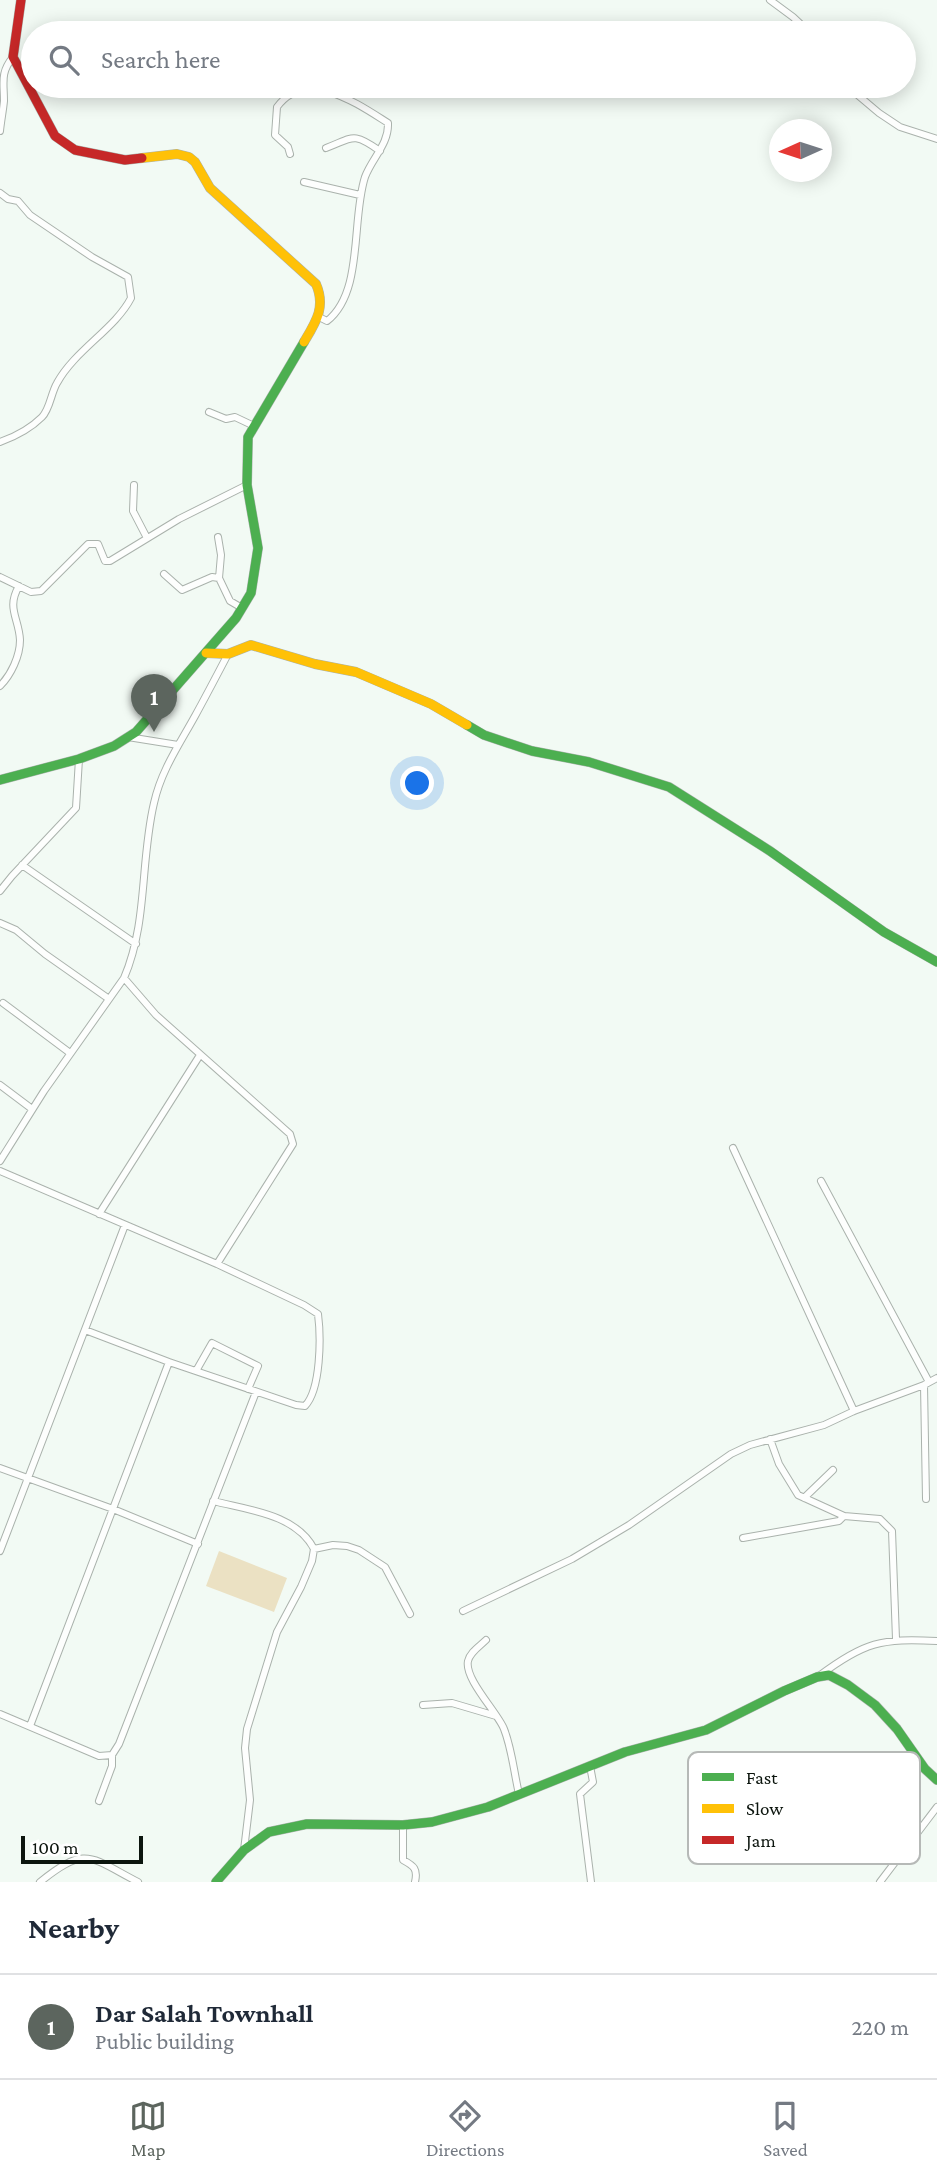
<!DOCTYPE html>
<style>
body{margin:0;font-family:"Crimson Pro",serif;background:#f6f6f7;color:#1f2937}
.compass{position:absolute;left:769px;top:119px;width:63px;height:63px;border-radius:50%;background:#fff;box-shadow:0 4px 18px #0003;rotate:267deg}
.scale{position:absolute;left:21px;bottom:18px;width:122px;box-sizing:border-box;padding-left:7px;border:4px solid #0c150e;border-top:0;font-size:19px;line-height:24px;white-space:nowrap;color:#0c150e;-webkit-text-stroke:5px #fff;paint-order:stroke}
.you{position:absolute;left:418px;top:784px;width:24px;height:24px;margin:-18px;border:5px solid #fff;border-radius:50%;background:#1a73e8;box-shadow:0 0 0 10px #1a73e833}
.badge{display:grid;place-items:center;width:46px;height:46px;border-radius:50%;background:#5c655e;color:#fff;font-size:23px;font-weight:700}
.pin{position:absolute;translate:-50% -58px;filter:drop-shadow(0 2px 4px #0008)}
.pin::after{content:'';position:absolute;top:37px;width:24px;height:21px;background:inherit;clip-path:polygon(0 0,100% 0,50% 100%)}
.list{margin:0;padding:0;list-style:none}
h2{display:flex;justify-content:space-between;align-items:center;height:91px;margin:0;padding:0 28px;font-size:30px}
h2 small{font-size:23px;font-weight:400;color:#747a83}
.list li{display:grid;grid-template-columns:46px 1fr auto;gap:21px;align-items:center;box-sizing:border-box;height:105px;padding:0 28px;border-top:2px solid #e0e1e3}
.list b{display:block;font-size:26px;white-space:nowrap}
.list p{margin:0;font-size:23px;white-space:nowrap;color:#747a83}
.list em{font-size:23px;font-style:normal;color:#747a83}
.icon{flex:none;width:38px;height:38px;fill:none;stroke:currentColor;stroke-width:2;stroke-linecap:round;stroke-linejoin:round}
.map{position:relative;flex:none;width:937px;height:1882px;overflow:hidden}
.search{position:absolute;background:#fff;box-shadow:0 4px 18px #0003;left:21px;right:21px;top:21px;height:77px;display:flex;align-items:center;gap:18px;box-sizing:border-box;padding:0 24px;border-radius:38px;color:#747a83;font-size:26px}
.sheet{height:196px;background:#fff}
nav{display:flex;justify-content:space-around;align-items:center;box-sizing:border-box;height:98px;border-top:2px solid #e0e1e3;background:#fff;font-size:19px;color:#747a83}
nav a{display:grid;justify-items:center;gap:4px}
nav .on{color:#5c655e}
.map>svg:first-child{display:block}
.green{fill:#ebe1c3}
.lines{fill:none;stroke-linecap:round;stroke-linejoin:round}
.street-casing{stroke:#aab2ac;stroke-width:8}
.fast-casing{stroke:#aab2ac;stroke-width:10}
.slow-casing{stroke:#aab2ac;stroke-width:10}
.jam-casing{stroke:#aab2ac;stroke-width:10}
.street{stroke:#fdfefd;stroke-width:6}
.fast{stroke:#4caf50;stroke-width:9}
.slow{stroke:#ffc107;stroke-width:9}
.jam{stroke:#c62828;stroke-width:9}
.key{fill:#fff;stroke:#b6b9b7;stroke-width:2}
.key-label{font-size:19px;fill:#0c150e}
</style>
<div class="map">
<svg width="937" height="1882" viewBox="0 0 937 1882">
<rect width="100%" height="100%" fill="#f2faf4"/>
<path class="green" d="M219,1551l68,27 -13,34 -68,-26z"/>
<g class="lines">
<defs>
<path id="street" d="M770,0l23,17 17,16
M847,86l32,27 21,14 37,12
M0,131c1,-10 3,-20 4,-30 0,-19 -4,-28 9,-44
M326,148c27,-10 26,-17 54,3
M290,154l-2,-7 -13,-12 2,-28c29,-40 81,-3 111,16 1,21 -16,35 -23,54 -14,43 -1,115 -38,144l-8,-4
M304,182l56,13
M0,193l8,6 10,2 12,14 62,42 36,20 3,21c-16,31 -56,52 -74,85 -6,10 -7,26 -15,34 -11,11 -28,20 -42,25
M209,412l17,7 9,-2 19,9
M134,485l-1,26 14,27
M218,537l3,18 -2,23
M164,574l18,16 30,-13 7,1 11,23 12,7
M0,577l31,15 10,-1 47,-47h10l7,17h5l69,-42 68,-34
M0,686c11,-11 20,-30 20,-46 -1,-22 -14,-32 -1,-54
M128,737l50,8
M22,865l114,79
M0,891l12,-15 64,-68 3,-49
M0,923l16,7 29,24 64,45
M124,978l32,37 134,119 3,10 -76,120
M3,1003l67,50
M0,1085l32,24
M733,1148l121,263
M0,1161l44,-70 80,-113c24,-56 16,-116 30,-175 7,-32 25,-58 41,-87 11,-20 22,-41 33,-62
M0,1171l217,93 87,41 14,9c3,23 3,75 -13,92l-9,-1 -127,-43 -84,-32
M821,1181l108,201
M99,1214l101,-159
M196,1371l16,-28 46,23 -10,23
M924,1385l2,114
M770,1439l9,25 19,31 46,21 36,3 12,12 4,108
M0,1468l113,41 85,35
M804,1498l29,-28
M213,1501c35,9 83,13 101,48l-2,12 -11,26 -24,45 -30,97 -2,19 5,52 -6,50
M743,1538l96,-17 5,-5
M314,1549l19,-4 14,1 12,4 26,17 25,47
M0,1551l125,-326
M463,1611l109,-52 57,-34 102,-71 19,-9 74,-20 30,-14 70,-26 13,-7
M486,1640c-6,6 -16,12 -18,21 -4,18 30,52 36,68 8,20 10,44 15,65
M819,1676c45,-34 63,-38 118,-35
M423,1705l29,-2 44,13
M0,1714l99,42 13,-1 7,-11 137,-352
M30,1726l139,-364
M590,1766l3,16 -13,12 11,88
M99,1801l13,-35v-11
M861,1812l6,3 3,28 26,17
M403,1825v35c11,6 15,9 12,22
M40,1882c46,-37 50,-25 98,0
M880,1882l57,-75"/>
<path id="fast" d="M467,725l17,10 48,16 57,11 80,25 101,64 114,81 53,30
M0,780l79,-21 35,-13 22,-14 100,-114 15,-25 7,-45 -11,-63 1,-48 56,-95
M216,1882l28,-32 25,-18 38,-8 96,1 29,-3 56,-15 137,-55 81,-22 78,-39 33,-14 12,-2 19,10 27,20 22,24 28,40 12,11"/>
<path id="slow" d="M142,158l35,-4 12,3 6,5 15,26 106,96c10,23 0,38 -12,58
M206,653l22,1 23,-9 64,19 41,8 75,32 36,21"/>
<path id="jam" d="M21,0l-8,57 42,79 20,14 50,10 17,-2"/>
</defs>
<use href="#street" class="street-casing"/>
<use href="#fast" class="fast-casing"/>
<use href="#slow" class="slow-casing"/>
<use href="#jam" class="jam-casing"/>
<use href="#street" class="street"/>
<use href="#fast" class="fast"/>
<use href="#slow" class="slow"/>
<use href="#jam" class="jam"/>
</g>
<rect x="688" y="1752" width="232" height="112" rx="10" class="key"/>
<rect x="702" y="1773" width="32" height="8" fill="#4caf50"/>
<rect x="702" y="1804" width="32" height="9" fill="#ffc107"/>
<rect x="702" y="1836" width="32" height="8" fill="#c62828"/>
<g class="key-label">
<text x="746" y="1784">Fast</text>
<text x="746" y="1815">Slow</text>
<text x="746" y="1847">Jam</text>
</g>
</svg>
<svg class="compass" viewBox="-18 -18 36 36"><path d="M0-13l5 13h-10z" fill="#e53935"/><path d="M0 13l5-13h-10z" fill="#747a83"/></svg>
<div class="scale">100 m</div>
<div class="you"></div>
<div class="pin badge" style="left:154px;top:732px">1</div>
<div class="search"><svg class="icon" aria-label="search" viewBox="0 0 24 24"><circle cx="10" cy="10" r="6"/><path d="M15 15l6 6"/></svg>Search here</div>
</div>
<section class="sheet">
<h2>Nearby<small></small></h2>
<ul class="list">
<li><span class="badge">1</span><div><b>Dar Salah Townhall</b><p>Public building</p></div><em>220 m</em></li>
</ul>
</section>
<nav>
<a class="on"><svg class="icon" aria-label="map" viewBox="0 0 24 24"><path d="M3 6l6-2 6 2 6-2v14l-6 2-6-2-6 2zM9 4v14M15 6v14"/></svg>Map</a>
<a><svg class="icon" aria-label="directions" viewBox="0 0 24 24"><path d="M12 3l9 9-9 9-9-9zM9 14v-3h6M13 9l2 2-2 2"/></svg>Directions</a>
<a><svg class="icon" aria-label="saved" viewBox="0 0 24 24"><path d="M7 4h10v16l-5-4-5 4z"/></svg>Saved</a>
</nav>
